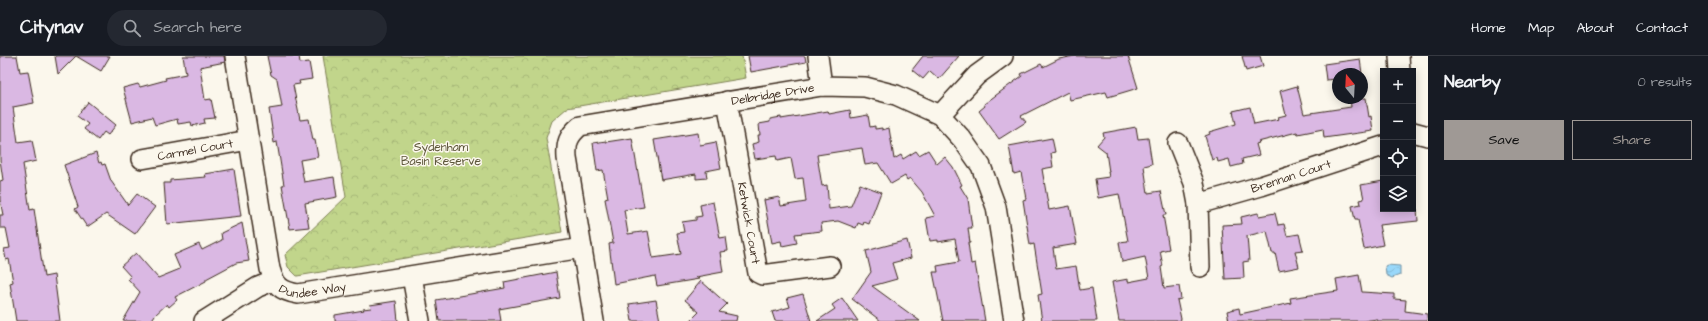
<!DOCTYPE html>
<meta charset="utf-8">
<style>
body{margin:0;font-family:"Architects Daughter",sans-serif;background:#242831;color:#f1f3f6}
.controls{position:absolute;right:12px;top:12px;display:grid;overflow:hidden;border-radius:0px;box-shadow:0 2px 10px #0003}
.controls button{width:36px;height:36px;display:grid;place-items:center;padding:0;border:0;border-bottom:1px solid #363941;background:#171b24;color:#f1f3f6;font:20px sans-serif}
.compass{position:absolute;left:1332px;top:12px;width:36px;height:36px;border-radius:50%;background:#171b24;box-shadow:0 2px 10px #0003;rotate:342deg}
.list{margin:0;padding:0;list-style:none}
h2{display:flex;justify-content:space-between;align-items:center;height:52px;margin:0;padding:0 16px;font-size:17px}
h2 small{font-size:13px;font-weight:400;color:#9ea1a6}
.actions{display:flex;gap:8px;padding:12px 16px}
.actions a{flex:1;padding:9px 0;border:1px solid #9f9995;border-radius:0px;text-align:center;font-size:14px;color:#9f9995}
.actions .main{background:#9f9995;color:#111}
.icon{flex:none;width:22px;height:22px;fill:none;stroke:currentColor;stroke-width:2;stroke-linecap:round;stroke-linejoin:round}
.map{position:relative;flex:none;width:1428px;height:265px;overflow:hidden}
header{display:flex;align-items:center;gap:24px;box-sizing:border-box;height:56px;padding:0 20px;background:#171b24;border-bottom:1px solid #363941}
header strong{font-size:19px}
nav{display:flex;gap:22px;margin-inline-start:auto;font-size:14px}
.search{width:280px;height:36px;background:#242831;display:flex;align-items:center;gap:10px;box-sizing:border-box;padding:0 14px;border-radius:22px;color:#9ea1a6;font-size:15px}
main{display:flex}
aside{flex:1;background:#171b24}
.map>svg:first-child{display:block}
.park{fill:url(#park-crowns);stroke:#7e8054}
.water{fill:url(#water-waves);stroke:#7392a2}
.building{fill:#dab8e3;stroke:#3b2a1e}
.lines{fill:none;stroke-linecap:round;stroke-linejoin:round}
.minor-casing{stroke:#3b2a1e;stroke-width:22}
.minor{stroke:#fbf7ec;stroke-width:19}
.labels{text-anchor:middle;stroke-width:3;stroke-linejoin:round;paint-order:stroke}
.street-label{font-size:12px;fill:#3b2a1e;stroke:#fbf7ec}
.park-label{font-size:12px;fill:#5c5539;stroke:#fbf7ec}
</style>
<header>
<strong>Citynav</strong>
<div class="search"><svg class="icon" aria-label="search" viewBox="0 0 24 24"><circle cx="10" cy="10" r="6"/><path d="M15 15l6 6"/></svg>Search here</div>
<nav><a>Home</a><a>Map</a><a>About</a><a>Contact</a></nav>
</header>
<main>
<div class="map">
<svg width="1428" height="265" viewBox="0 0 1428 265">
<defs>
<pattern id="park-crowns" width="20" height="18" patternUnits="userSpaceOnUse"><rect width="20" height="18" fill="#c1d58b"/><path d="M2 6a3 3 0 1 1 6 0M12 15a3 3 0 1 1 6 0" fill="none" stroke="#a7b778"/></pattern>
<pattern id="water-waves" width="16" height="10" patternUnits="userSpaceOnUse"><rect width="16" height="10" fill="#99d8fa"/><path d="M0 5q4-4 8 0t8 0" fill="none" stroke="#85bad6"/></pattern>
</defs>
<rect width="100%" height="100%" fill="#fbf7ec"/>
<filter id="ink" filterUnits="userSpaceOnUse"><feTurbulence type="fractalNoise" baseFrequency=".025" numOctaves="2"/><feDisplacementMap in="SourceGraphic" scale="8" xChannelSelector="R" yChannelSelector="G"/><feConvolveMatrix kernelMatrix="1 2 1 2 8 2 1 2 1" color-interpolation-filters="sRGB"/></filter>
<g filter="url(#ink)">
<path class="park" d="M323,0h419l4,22 -179,30 -15,13 -6,17 16,94 -265,44 -9,-9 -3,-12 61,-58z"/>
<path class="water" d="M1387,209l13,1v9l-8,3 -6,-3 -1,-9z"/>
<path class="building" d="M0,0h17l3,16 8,-1 6,32 -21,4 5,35 14,-2 4,21 -13,3 7,46 4,-1 10,68 10,-2 6,46h-44l-6,-38 3,-1 -4,-23 -3,1 -2,-11 6,-1 -4,-20h-6v-13h3l-3,-15v-19l3,-1 -3,-20z
M55,0h55l-9,15 -25,-15 -18,18z
M183,0h41l1,6 -25,5 5,33 6,-1 4,19 -11,1 1,4 -13,3 -1,-4 -13,2 -1,-5 -22,6 -3,-8 -20,5 -9,-34 15,-4 2,3 26,-7 -1,-2 21,-4z
M267,0h32l1,7 9,-1 3,17 -13,2 1,3 -7,1 7,35 9,-1 4,21h2l3,17 -18,3 4,22 30,-5 3,20 -32,6 4,24 -19,2 -8,-44h2l-7,-43 -3,1 -5,-34 13,-2 -5,-28 -6,-4z
M748,0h57l1,6 -55,10z
M923,0h36l-20,23 -9,-8 -7,8 -11,-9z
M1075,0h53l10,32 -30,9 -2,-5 -36,8 -2,-8 -47,24 5,6 -27,17 -20,-28 6,-5 -1,-2 38,-28 -1,-2 20,-10 2,3 16,-8z
M1242,0h18l3,10 -17,5z
M1360,3l2,15h-24v5l-12,1 -2,-16z
M1297,30l7,28 47,-7 -1,-9h16l3,19 2,-1 2,15 -49,7 -1,-9 -25,5 -1,-2 -39,10 1,1 -3,1 3,11 -17,4 1,5 -12,3 -2,-8 -11,3 -1,-4 -5,2 -7,-24 5,-2 -1,-2 27,-8 -3,-13 17,-4 4,17 25,-5 -1,-2 8,-2 -6,-24z
M88,46l28,23 -8,10 -4,-3 -6,8 -14,-11 4,-5 -11,-8z
M850,54l1,8 17,-3 2,12 5,-1v3l7,-1v2l7,-2 5,31 7,-4 2,4 13,-8 3,4 9,-5 9,14 8,-7 8,10 9,18 -2,1 8,13 4,29h-4l2,15h-2l3,21 4,-1 10,58h-42l-10,-49h5l-1,-6 22,-4 -4,-23 -17,3v-2l-8,1 -4,-23 9,-2 -13,-24 -12,-14 -3,2 -2,-4 -14,8 -13,-21 -13,2 -3,-17 -45,7 5,31 5,-1 2,24 22,-3 9,-22 21,8 -12,32 -5,-2 -1,3 -5,-2 -2,5 -18,-7 -17,2 1,8 -27,3 2,9 -15,3 -1,-5 -9,2 -8,-43 15,-3 2,9 25,-4 -3,-24 -8,1 -4,-21 -14,3 -1,-5 -21,3 -3,-15 7,-2 -1,-7h2l-1,-11 11,-2v-3l11,-2v2l47,-8 1,3z
M1136,71l2,12 10,-1 4,26 -8,2 4,27 13,-2 5,24h-3l6,34 -9,2 3,15 -2,1 3,21 15,-2 2,13 -4,1 4,19 -1,2h-61l-7,-39 16,-3v3l21,-4 -4,-21 -23,5 -3,-20 9,-1 -9,-47 -21,4 -3,-19 14,-2 -1,-5h1l-3,-20 -9,-7 7,-8 -1,-4z
M698,77l2,12 16,-3 5,26 -15,3 1,7 -11,1v-5l-35,6 -7,-40z
M632,82l12,69 -20,3 4,24 20,-3 5,27 28,-4 -4,-21 7,-1 -2,-10 14,-2v-3l6,-1 -2,-11 13,-3 7,36 6,-1 2,14 -8,1 3,20 -27,5 3,2 -42,7 -2,-10 -41,8 -5,-40 4,-1 -8,-44 3,-1 -5,-28 -6,1 -4,-28 13,-2v1z
M1052,82l3,14 -4,1 2,14 -11,2 7,41 21,-4 7,38 -24,4 3,21 20,-3 4,24 12,-2 5,33h-55l-4,-26 4,-1 -8,-50 -4,1 -7,-45 3,-1 -5,-27 -7,2 -5,-28z
M96,97l3,10 2,-1 1,3 3,-1 6,17 17,24 9,-11 18,13 -20,27 -29,-20 -19,13 -12,-18 3,-2 -14,-42z
M234,113l7,47 -74,8 -3,-41h6v-3l36,-3 -1,-3z
M1383,125v28h34l1,12 -39,4 4,20 -19,4 -6,-29h-3l-3,-14 9,-2 -1,-4 4,-1 -3,-14z
M1258,157l1,3 16,-3 3,12 6,-1 3,12 12,-2 4,16 -8,1 4,16 -20,4 -4,-18h-3l-5,-22 -20,5 2,25 -6,1 1,16 -19,1 -3,-54 20,-1 -1,-7z
M242,167l7,38 -13,2 -30,16v2l-31,16 2,3 -8,7 -2,-3 -12,11 -4,6h-28l17,-29 -12,-13 3,-2 -10,-11 15,-13 22,25 22,-9 -6,-14 25,-11 3,6 20,-10 -1,-7z
M907,184l4,18 -19,5 5,16 -25,7 48,35h-39l-29,-22 19,-27 -5,-21z
M556,216l4,26 -61,11 2,12h-62l-3,-21 69,-12 -1,-6z
M1359,219l3,17 32,2v5l12,1 -1,11 22,3v7h-50v-2l-14,2h-134l-2,-10 12,-3 1,6 51,-11 -1,-5 48,-7 -2,-12z
M701,225l26,23 -8,8 18,4 -1,5h-46l9,-9 -14,-12z
M803,238l8,27h-36l-3,-9 18,-5 -3,-9z
M842,242l16,23h-41l18,-12 -3,-4z
M656,244l4,21h-28l-3,-17z
M396,245l2,20h-63v-6l29,-5 -1,-1 8,-1 -1,-3z"/>
<g class="lines">
<defs>
<g id="minor">
<path id="s1" d="M235,0l35,213c5,17 11,22 28,25l284,-46"/>
<path d="M818,0l4,30"/>
<path d="M1399,0l1,15"/>
<path id="s2" d="M727,45l31,172 4,2 68,-9"/>
<path d="M940,59l37,-40 26,-19"/>
<path d="M1413,76l15,4"/>
<path d="M1178,87l16,40 4,21 2,63"/>
<path id="s3" d="M142,103l107,-19"/>
<path id="s4" d="M1198,148l63,-18 122,-40"/>
<path d="M412,220l8,45"/>
<path d="M204,265l54,-34 15,-6"/>
<path id="s5" d="M594,265l-27,-163c-1,-15 1,-22 13,-32l242,-40 43,1 31,8 44,20 22,24 19,27 15,41 18,114"/>
</g>
</defs>
<use href="#minor" class="minor-casing"/>
<use href="#minor" class="minor"/>
</g>
</g>
<g class="labels">
<g class="street-label">
<text dy="4" stroke="none"><textPath href="#s5" startOffset="397">Delbridge Drive</textPath></text>
<text dy="4" stroke="none"><textPath href="#s3" startOffset="54">Carmel Court</textPath></text>
<text dy="4" stroke="none"><textPath href="#s4" startOffset="97">Brennan Court</textPath></text>
<text dy="4" stroke="none"><textPath href="#s2" startOffset="124">Ketwick Court</textPath></text>
<text dy="4" stroke="none"><textPath href="#s1" startOffset="271">Dundee Way</textPath></text>
</g>
<g class="park-label">
<text x="441" y="95">Sydenham<tspan x="441" dy="14">Basin Reserve</tspan></text>
</g>
</g>
</svg>
<div class="controls">
<button>+</button>
<button>−</button>
<button><svg class="icon" aria-label="locate" viewBox="0 0 24 24"><circle cx="12" cy="12" r="6"/><path d="M12 2v4M12 18v4M2 12h4M18 12h4"/></svg></button>
<button><svg class="icon" aria-label="layers" viewBox="0 0 24 24"><path d="M12 4l9 5-9 5-9-5zM3 14l9 5 9-5"/></svg></button>
</div>
<svg class="compass" viewBox="-18 -18 36 36"><path d="M0-13l5 13h-10z" fill="#e53935"/><path d="M0 13l5-13h-10z" fill="#9ea1a6"/></svg>
</div>
<aside>
<h2>Nearby<small>0 results</small></h2>
<ul class="list">
</ul>
<div class="actions"><a class="main">Save</a><a>Share</a></div>
</aside>
</main>
